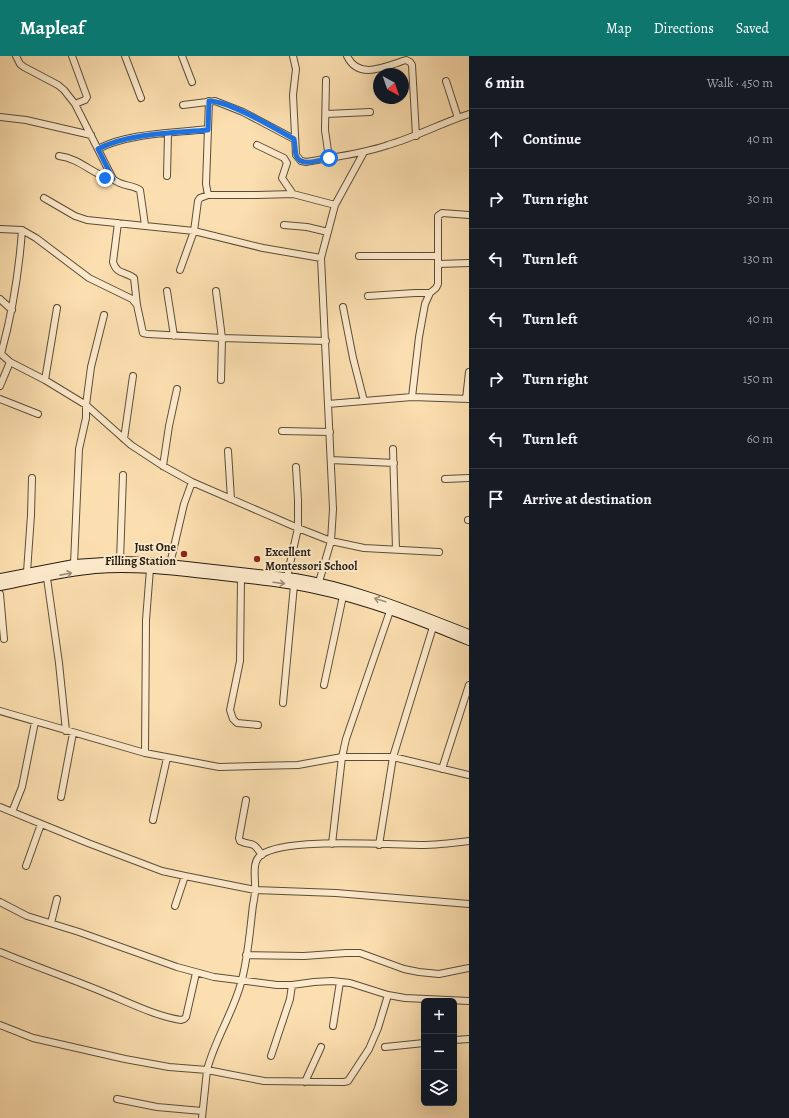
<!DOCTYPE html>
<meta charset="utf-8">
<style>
body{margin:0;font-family:Alegreya,serif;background:#20242c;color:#f1f3f6}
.controls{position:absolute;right:12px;bottom:12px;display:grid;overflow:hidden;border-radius:6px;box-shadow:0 4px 16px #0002}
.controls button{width:36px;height:36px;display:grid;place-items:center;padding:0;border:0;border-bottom:1px solid #363941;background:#171b24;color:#f1f3f6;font:20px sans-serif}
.compass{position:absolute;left:373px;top:12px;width:36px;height:36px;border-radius:50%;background:#171b24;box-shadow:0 4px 16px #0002;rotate:140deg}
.stop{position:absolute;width:12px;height:12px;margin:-9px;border:3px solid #1a73e8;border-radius:50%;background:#fff}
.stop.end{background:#1a73e8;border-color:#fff;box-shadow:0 1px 4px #0008}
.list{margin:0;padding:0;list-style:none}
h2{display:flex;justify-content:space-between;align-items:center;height:52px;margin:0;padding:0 16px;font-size:17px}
h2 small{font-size:13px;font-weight:400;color:#9ea1a6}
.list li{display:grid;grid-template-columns:26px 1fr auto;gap:12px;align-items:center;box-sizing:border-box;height:60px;padding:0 16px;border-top:1px solid #363941}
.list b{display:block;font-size:15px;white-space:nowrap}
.list em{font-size:13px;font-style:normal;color:#9ea1a6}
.icon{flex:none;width:22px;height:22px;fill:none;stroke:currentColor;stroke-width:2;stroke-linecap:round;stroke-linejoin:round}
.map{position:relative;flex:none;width:469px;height:1062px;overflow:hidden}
header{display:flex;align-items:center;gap:24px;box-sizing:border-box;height:56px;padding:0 20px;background:#0f766e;color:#fff}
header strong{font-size:19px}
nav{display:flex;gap:22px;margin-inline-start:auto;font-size:14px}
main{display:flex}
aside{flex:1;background:#171b24}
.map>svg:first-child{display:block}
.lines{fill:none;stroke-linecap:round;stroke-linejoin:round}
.street-casing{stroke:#5a4e3a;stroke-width:8}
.secondary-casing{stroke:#241d13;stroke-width:10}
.street{stroke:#fdeacc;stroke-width:6}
.secondary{stroke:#fdeacc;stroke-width:8}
.oneway{stroke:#9b8e79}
.route{stroke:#1a73e8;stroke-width:5}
.poi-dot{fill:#8f2418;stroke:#fdeacc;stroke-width:1.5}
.labels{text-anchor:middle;stroke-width:4;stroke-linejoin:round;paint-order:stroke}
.poi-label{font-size:12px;font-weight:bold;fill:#241d13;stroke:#fdeacc;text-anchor:end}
</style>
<header>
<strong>Mapleaf</strong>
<nav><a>Map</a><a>Directions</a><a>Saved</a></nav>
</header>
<main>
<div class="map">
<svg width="469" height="1062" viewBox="0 0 469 1062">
<rect width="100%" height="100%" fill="#fcdfb0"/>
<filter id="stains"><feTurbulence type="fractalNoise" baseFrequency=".005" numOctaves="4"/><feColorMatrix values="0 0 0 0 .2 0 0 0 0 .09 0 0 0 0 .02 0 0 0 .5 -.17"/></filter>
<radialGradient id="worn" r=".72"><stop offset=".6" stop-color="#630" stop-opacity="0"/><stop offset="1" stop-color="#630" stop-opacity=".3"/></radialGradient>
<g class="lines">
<defs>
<path id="street" d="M16,0l4,8 4,3 34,18 6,5 11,14 38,75c9,8 18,5 27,11l5,35
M72,0l15,41 -2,3 -10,4
M125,0l16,42
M182,0l10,26
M293,0l3,13 -3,26 3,60 5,6 5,1c28,-5 56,-8 82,-17 28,-8 53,-22 81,-31
M347,0c12,25 39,10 59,4l4,2 2,3 4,71
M326,24l-1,50 4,28
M446,25l12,37
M183,49l32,-4 28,11 51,27
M326,58l44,-2
M0,61l26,3 65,15
M257,89l27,13 3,5 -5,15 11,16
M98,93c29,-16 77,-16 110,-20
M364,96l-29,53 -14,53 12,251 -2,32 33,7 75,4
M59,100c23,3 34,20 54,23
M167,120l1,-42
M208,139l-2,-11 3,-83
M44,142l31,18 12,4 107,11 69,17 58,10
M118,167l-5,39c4,13 12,9 21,16l3,27 6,28 5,1 74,4 104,3
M284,169l23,2 21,5
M0,173l22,1 14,8 53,40 43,21 5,6
M359,200h79
M438,208l31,-1
M180,214l14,-39 4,-30 2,-3 8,-3h49l36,-1 42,11
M167,235l7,45
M216,235l6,47 -1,42
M368,240l47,-3h15
M0,243l12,11
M343,251l10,51 11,43
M0,297l10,9 35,18 41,25 45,40 32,21 29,16 106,46 33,13 -12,41
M1,298c11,-40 18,-82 21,-124
M45,324l12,-72
M0,330l10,-24
M412,341l7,-60 6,-33 5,-11 6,-5 2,-4v-68l4,-3 27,2
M0,343l38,15
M466,343l3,-27
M328,348l84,-7 57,2
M282,375l48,1
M124,383l9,-63
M393,393l3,100
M228,395l3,48
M331,404l63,3
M163,410l6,-40 8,-37
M445,423l24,-1
M468,464h1
M120,505l3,-86
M74,508l5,-115 7,-31v-13l5,-38 13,-52
M170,508l14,-60 8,-22
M27,516l4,-57 1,-37
M287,521l11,-49v-28l-2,-33
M47,522l12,85 7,68
M241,522l-1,83 -10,49 3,9 4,4 21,2
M0,538l4,45
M324,629l19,-89
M283,647l11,-118
M0,655l145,42 74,14 79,-2 44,-8h51l76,18
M145,697l1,-133 4,-51
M442,713l27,-84
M61,741l12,-64
M246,744l-7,38 1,3c13,6 11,-2 22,14
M0,751l88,36 74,28 23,5 70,14 81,3 133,11
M12,756l10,-25 13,-65
M153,764l14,-62
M332,788l10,-87 4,-18 44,-128
M379,789l14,-88 40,-130
M26,810l15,-42
M0,846l27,14 52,16 98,35 37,10 63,8h15l22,-3 18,-1 18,2 38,12 17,3 64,3
M175,850l10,-30
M51,867l6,-24
M0,896c34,14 69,26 103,40 25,10 52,24 78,28l3,-1 2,-2 10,-44
M246,899l58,1 42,-3h14l44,16 15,3 20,2 30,-6
M0,969l33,13 92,21 44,8 38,3 57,11 80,1 4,-1 21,-32 9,-21 10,-33
M333,970l7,-44
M454,984l15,-1
M385,991l39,-4
M271,1000l19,-57 2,-14
M305,1026l16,-35
M117,1043l40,8 45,4
M202,1062l5,-48c8,-31 26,-57 34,-87 7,-24 9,-54 12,-78 1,-5 2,-10 2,-15 1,-11 -4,-28 6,-35 23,-18 127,-10 160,-10 16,0 32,-2 48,-4"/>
<path id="secondary" d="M0,522l74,-14 46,-3 31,1 144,16c61,10 117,34 174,56
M0,530c32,-6 63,-14 95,-17 37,-3 73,1 109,5 37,4 74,7 111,15 53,11 104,31 154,52"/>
</defs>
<use href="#street" class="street-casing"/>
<use href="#secondary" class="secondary-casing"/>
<use href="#street" class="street"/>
<use href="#secondary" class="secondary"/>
</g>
<defs><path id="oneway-shaft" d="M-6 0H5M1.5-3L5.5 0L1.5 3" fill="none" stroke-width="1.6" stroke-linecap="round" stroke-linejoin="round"/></defs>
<g class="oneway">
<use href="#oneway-shaft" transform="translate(66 518) rotate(-11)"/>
<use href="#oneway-shaft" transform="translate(279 527) rotate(7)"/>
<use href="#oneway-shaft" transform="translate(380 544) rotate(-162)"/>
</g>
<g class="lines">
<path class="route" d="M105,122l8,1 -15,-30c29,-16 77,-16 110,-19l1,-29c20,0 66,27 85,38 1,5 1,12 2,16 4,13 25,5 33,3"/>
</g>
<g class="poi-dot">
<circle cx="184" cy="498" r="4"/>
<circle cx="257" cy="503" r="4"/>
</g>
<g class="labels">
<g class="poi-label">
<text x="176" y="495">Just One<tspan x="176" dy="14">Filling Station</tspan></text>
<text x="265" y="500" text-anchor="start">Excellent<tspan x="265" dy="14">Montessori School</tspan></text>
</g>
</g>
<rect width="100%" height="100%" filter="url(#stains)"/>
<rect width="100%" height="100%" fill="url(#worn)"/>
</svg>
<div class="controls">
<button>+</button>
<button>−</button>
<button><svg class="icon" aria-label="layers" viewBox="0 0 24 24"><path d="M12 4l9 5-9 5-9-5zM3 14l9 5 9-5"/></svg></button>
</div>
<svg class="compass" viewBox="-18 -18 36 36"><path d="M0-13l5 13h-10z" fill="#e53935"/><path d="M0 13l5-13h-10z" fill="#9ea1a6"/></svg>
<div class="stop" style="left:329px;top:102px"></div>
<div class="stop end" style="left:105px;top:122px"></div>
</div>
<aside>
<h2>6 min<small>Walk · 450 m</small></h2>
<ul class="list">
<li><svg class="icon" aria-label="ahead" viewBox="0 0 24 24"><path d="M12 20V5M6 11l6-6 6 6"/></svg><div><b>Continue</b></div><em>40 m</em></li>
<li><svg class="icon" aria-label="right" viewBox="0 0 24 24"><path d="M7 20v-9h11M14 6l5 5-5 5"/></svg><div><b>Turn right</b></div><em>30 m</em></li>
<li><svg class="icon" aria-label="left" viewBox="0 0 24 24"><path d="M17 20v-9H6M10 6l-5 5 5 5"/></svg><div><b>Turn left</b></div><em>130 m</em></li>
<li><svg class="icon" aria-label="left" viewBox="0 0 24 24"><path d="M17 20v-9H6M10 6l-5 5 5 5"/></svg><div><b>Turn left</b></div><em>40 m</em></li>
<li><svg class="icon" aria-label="right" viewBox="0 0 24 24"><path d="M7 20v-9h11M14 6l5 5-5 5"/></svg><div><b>Turn right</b></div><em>150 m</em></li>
<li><svg class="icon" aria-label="left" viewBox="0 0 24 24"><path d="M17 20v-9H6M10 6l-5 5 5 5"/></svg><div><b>Turn left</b></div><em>60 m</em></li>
<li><svg class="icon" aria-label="arrive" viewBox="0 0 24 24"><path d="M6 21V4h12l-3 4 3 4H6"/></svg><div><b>Arrive at destination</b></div></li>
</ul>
</aside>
</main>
